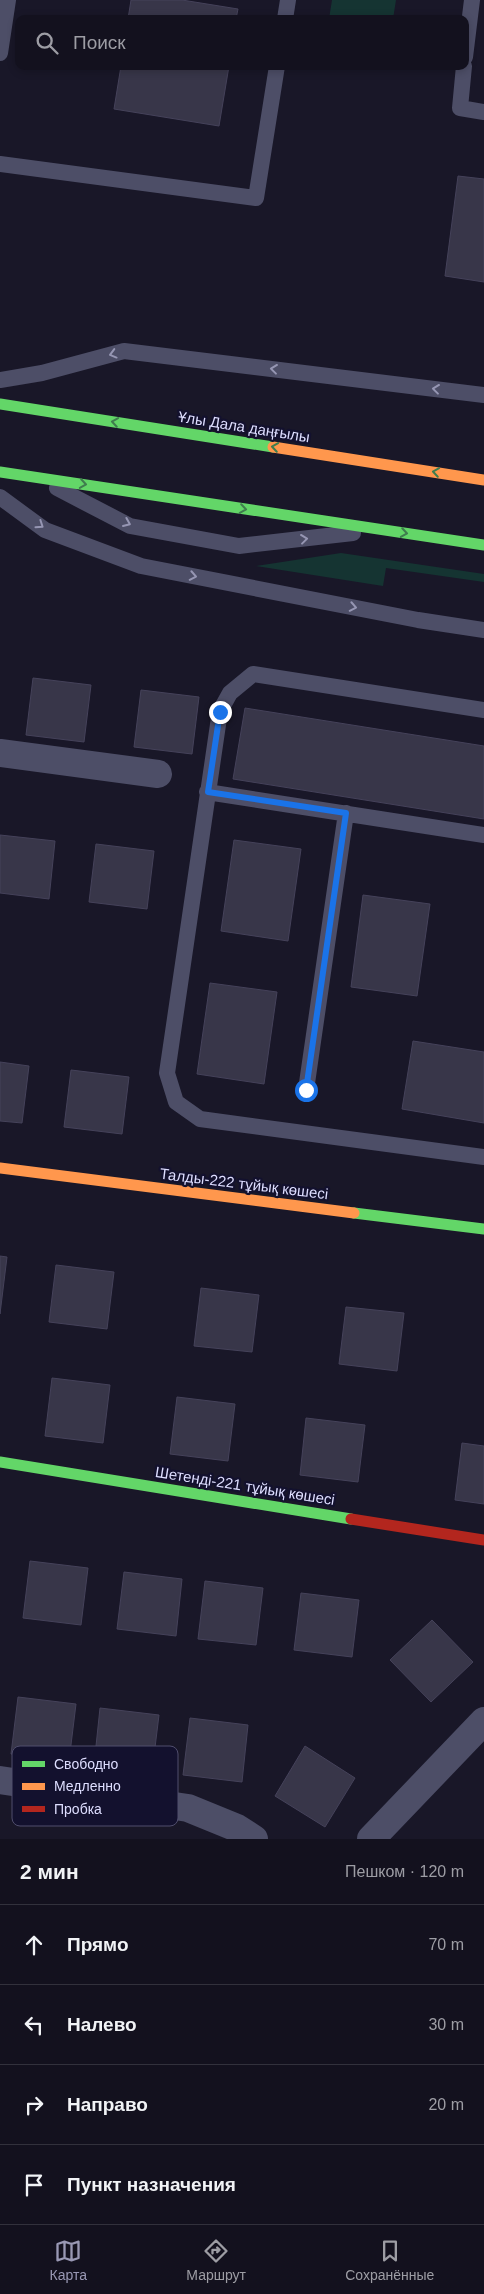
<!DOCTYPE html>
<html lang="ru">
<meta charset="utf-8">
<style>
body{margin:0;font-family:Arial,sans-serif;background:#1c1a27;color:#f1f3f6}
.stop{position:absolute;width:15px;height:15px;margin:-11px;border:4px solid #1a73e8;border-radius:50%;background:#fff}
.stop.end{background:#1a73e8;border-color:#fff;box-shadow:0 1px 5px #0008}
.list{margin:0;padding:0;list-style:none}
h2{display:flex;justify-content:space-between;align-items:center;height:65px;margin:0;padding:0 20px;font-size:21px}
h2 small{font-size:16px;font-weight:400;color:#9d9da4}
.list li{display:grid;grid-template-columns:32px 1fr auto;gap:15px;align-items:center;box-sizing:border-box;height:80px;padding:0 20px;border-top:1px solid #32313c}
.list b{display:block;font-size:19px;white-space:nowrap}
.list em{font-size:16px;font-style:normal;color:#9d9da4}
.icon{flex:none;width:28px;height:28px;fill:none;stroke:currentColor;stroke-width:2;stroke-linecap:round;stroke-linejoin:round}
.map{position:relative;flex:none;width:484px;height:1839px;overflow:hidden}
.search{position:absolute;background:#13111e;box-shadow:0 2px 8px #0003;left:15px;right:15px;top:15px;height:55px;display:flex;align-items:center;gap:12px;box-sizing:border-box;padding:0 18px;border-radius:10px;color:#9d9da4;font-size:19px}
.sheet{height:385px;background:#13111e}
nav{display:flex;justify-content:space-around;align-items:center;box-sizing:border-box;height:70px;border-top:1px solid #32313c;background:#13111e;font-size:14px;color:#9d9da4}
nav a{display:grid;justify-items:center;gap:2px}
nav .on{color:#9998b4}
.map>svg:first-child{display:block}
.green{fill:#153432}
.building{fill:#383649;stroke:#45425a}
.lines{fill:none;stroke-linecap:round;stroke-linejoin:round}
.lane{stroke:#4d4e67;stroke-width:16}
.street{stroke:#4d4e67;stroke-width:28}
.fast{stroke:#63d668;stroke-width:11}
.slow{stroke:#ff974d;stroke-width:11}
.jam{stroke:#b3261e;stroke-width:11}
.oneway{stroke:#9696b3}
.oneway2{stroke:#3f7d4e}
.route{stroke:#1a73e8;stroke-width:6}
.labels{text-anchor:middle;stroke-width:4.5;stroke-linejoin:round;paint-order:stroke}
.street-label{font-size:15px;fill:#dedeff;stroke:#13112e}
.key{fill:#13112e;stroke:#504e6d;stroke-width:1}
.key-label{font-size:14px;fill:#dedeff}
</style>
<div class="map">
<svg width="484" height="1839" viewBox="0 0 484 1839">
<rect width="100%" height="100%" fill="#191728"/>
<path class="green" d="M332,0h64l-3,19h-64z
M341,553l143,21v8l-98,-14 -3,18 -127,-20z"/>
<path class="building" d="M131,0h51l56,9 -2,10h-108z
M121,66h108l-10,60 -105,-17z
M458,176l26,3v103l-39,-6z
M33,678l58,7 -7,57 -58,-7z
M141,690l58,7 -7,57 -58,-7z
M245,708l239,38v73l-251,-40z
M0,835l55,6 -6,58 -49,-6z
M234,840l67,9 -13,92 -67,-10z
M96,844l58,7 -7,58 -58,-7z
M363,895l67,9 -13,92 -66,-9z
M210,983l67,9 -13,92 -67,-10z
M413,1041l71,11v71l-82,-14z
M0,1062l29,4 -7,57 -22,-2z
M71,1070l58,7 -7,57 -58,-7z
M0,1256l7,1 -7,57z
M56,1265l58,7 -7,57 -58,-7z
M201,1288l58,7 -7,57 -58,-6z
M346,1307l58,6 -7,58 -58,-7z
M52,1378l58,7 -7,58 -58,-7z
M177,1397l58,7 -7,57 -58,-7z
M306,1418l59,7 -7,57 -58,-7z
M462,1443l22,3v58l-29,-4z
M30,1561l58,7 -7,57 -58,-7z
M124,1572l58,7 -6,57 -59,-7z
M205,1581l58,7 -7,57 -58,-6z
M301,1593l58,7 -7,57 -58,-7z
M432,1620l41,42 -42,40 -41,-42z
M18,1697l58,7 -7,57 -58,-7z
M100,1708l59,7 -7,57 -58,-7z
M190,1718l58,7 -6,57 -59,-7z
M305,1746l50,32 -30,49 -50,-31z"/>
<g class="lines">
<path class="lane" d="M285,19l3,-19
M0,53l8,-53
M465,57l7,-57
M464,66l-4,42 24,4
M0,164l256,34 21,-132
M0,380l42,-7 82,-22 360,44
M57,488l73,38 109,20 114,-13
M0,497l45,33 96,36 277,54 66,10
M484,710l-231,-36 -23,19 -10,18 -53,362 9,29 24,17 284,38
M207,792l277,43
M306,1090l40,-277"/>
<path class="street" d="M0,753l158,21
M0,1780l188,28 49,20 17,11
M371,1839l113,-118"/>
<path class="fast" d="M0,404l273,43
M0,472l484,73
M354,1213l130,16
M0,1462l351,57"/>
<path class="slow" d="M273,447l211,33
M0,1168l354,45"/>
<path class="jam" d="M351,1519l133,21"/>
</g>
<defs><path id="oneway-chevron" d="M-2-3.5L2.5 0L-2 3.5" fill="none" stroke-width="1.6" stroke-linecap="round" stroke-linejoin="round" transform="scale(1.25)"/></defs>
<g class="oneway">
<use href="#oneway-chevron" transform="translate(113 354) rotate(165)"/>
<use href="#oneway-chevron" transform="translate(274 369) rotate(-173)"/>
<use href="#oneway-chevron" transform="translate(436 389) rotate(-173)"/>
<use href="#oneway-chevron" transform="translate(127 523) rotate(23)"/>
<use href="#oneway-chevron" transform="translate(40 525) rotate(34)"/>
<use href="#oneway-chevron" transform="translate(304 539) rotate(-7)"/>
<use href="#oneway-chevron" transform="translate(193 576) rotate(11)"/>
<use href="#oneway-chevron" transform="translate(353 607) rotate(11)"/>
</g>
<g class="oneway2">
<use href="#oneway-chevron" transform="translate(115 422) rotate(-171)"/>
<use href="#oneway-chevron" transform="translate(275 447) rotate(-171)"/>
<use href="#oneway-chevron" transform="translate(436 472) rotate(-171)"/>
<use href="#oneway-chevron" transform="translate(83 484) rotate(9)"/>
<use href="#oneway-chevron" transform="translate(243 509) rotate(9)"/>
<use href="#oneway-chevron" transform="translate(404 533) rotate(9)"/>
</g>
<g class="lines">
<path class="route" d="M220,712l-12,80 138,21 -40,277"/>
</g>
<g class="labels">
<g class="street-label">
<text transform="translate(244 427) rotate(9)" y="5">Ұлы Дала даңғылы</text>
<text transform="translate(244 1184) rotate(7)" y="5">Талды-222 тұйық көшесі</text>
<text transform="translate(245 1486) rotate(9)" y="5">Шетенді-221 тұйық көшесі</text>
</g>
</g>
<rect x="12" y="1746" width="166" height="80" rx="8" class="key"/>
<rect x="22" y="1761" width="23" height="6" fill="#63d668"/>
<rect x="22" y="1783" width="23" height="7" fill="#ff974d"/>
<rect x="22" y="1806" width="23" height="6" fill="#b3261e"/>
<g class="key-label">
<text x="54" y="1769">Свободно</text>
<text x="54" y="1791">Медленно</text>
<text x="54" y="1814">Пробка</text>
</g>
</svg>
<div class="stop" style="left:306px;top:1090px"></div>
<div class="stop end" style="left:220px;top:712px"></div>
<div class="search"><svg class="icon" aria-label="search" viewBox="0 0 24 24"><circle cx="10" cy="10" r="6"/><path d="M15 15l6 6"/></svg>Поиск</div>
</div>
<section class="sheet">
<h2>2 мин<small>Пешком · 120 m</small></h2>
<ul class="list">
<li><svg class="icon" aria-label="ahead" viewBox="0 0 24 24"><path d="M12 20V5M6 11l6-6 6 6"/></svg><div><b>Прямо</b></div><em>70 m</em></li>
<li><svg class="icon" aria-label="left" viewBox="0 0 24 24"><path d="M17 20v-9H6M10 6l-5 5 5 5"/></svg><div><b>Налево</b></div><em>30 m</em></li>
<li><svg class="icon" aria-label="right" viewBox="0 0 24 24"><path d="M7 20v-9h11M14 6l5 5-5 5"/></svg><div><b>Направо</b></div><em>20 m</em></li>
<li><svg class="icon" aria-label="arrive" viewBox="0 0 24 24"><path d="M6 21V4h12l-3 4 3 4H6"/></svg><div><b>Пункт назначения</b></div></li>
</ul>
</section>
<nav>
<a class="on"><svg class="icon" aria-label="map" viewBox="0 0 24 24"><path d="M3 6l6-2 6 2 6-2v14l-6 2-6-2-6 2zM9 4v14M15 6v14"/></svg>Карта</a>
<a><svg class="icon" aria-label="directions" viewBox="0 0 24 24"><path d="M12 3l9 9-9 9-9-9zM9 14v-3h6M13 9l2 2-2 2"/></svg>Маршрут</a>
<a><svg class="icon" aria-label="saved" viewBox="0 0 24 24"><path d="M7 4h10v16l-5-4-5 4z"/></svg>Сохранённые</a>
</nav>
